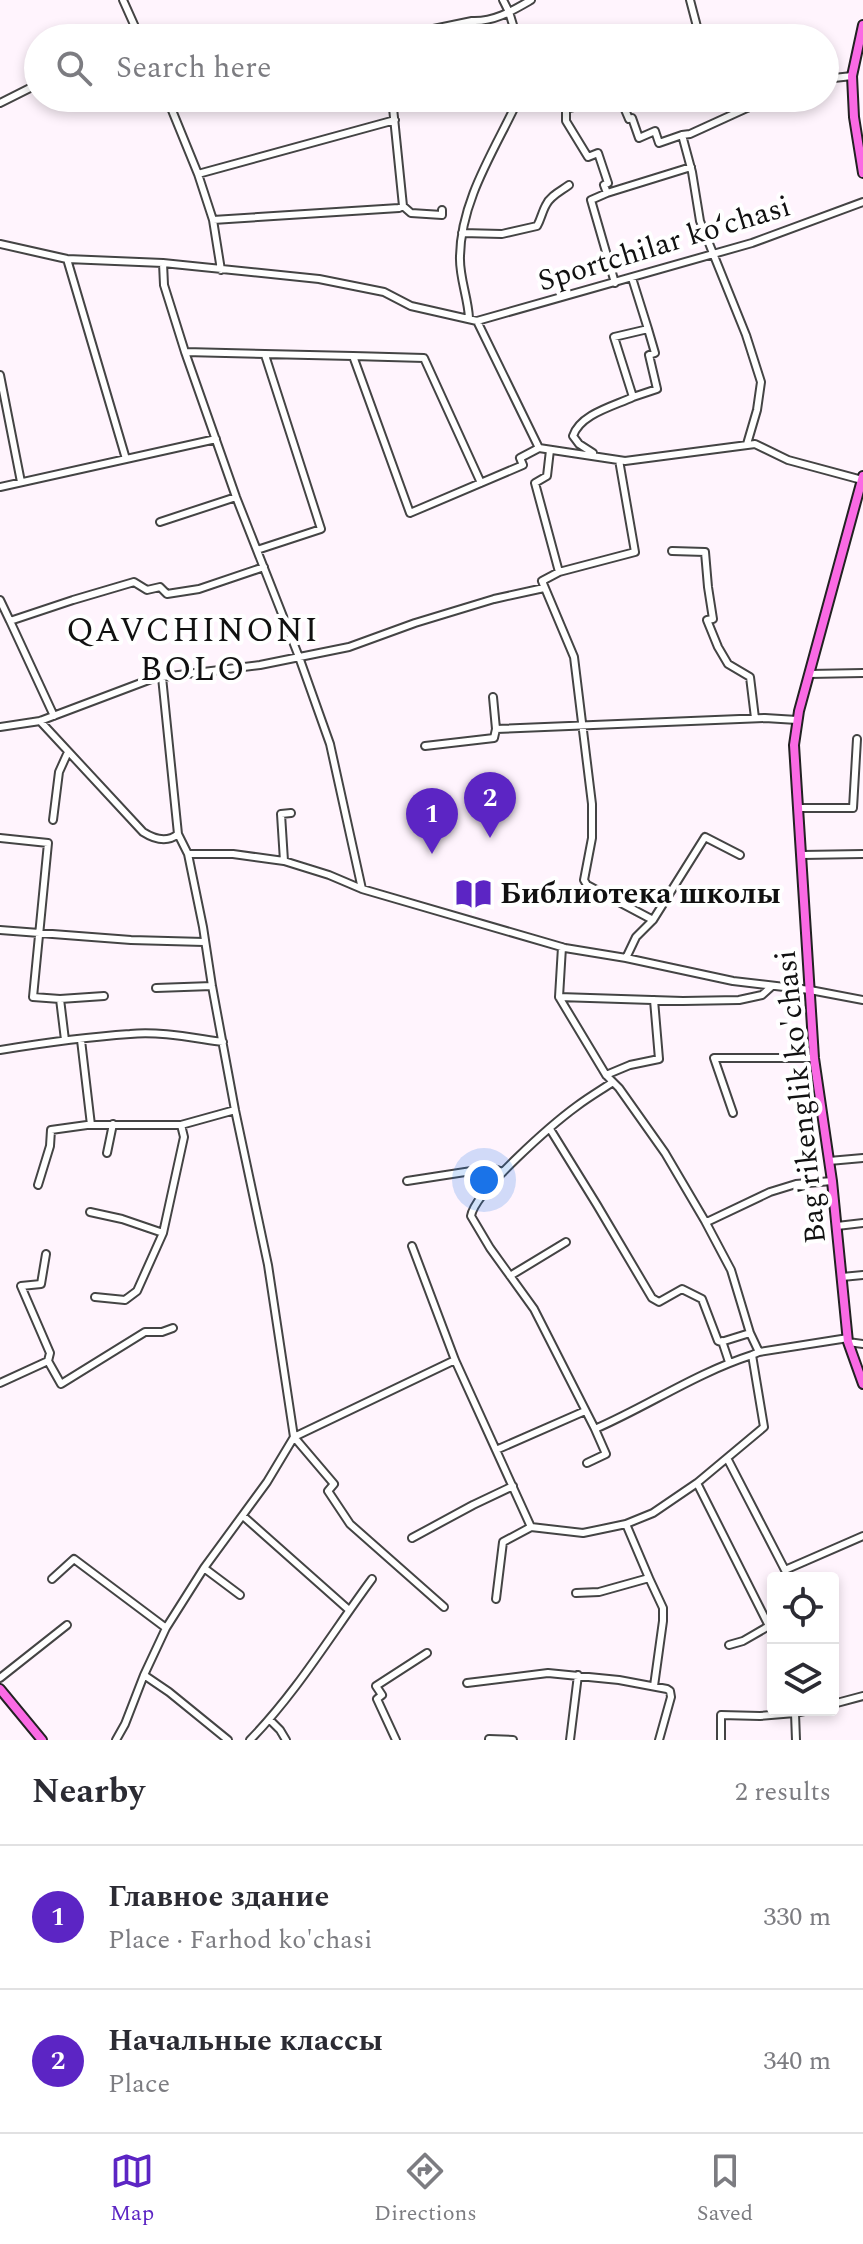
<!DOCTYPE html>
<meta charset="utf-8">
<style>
body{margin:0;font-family:Spectral,serif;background:#f7f7f7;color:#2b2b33}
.controls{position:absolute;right:24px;bottom:24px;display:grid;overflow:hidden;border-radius:8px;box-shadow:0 4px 12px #0003}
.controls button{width:72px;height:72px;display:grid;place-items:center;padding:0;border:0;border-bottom:2px solid #e1e1e2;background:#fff;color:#2b2b33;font:40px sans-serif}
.you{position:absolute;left:484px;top:1180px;width:28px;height:28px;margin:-20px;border:6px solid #fff;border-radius:50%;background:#1a73e8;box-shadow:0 0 0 12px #1a73e833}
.badge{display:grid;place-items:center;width:52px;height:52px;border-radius:50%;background:#5c25c4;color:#fff;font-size:26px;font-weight:700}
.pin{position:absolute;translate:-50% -66px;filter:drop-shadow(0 2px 4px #0008)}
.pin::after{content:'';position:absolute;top:42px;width:28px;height:24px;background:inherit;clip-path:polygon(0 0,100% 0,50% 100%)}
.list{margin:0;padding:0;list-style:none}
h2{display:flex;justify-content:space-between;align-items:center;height:104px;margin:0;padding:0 32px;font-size:34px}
h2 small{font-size:26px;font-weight:400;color:#7c7c81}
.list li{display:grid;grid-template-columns:52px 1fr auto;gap:24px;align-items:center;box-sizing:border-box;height:144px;padding:0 32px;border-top:2px solid #e1e1e2}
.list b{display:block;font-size:30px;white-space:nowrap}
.list p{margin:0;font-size:26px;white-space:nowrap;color:#7c7c81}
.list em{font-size:26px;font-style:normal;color:#7c7c81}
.icon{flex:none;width:44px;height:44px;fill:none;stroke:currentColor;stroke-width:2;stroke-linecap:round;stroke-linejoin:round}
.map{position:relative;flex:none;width:863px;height:1740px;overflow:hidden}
.search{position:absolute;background:#fff;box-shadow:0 4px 12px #0003;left:24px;right:24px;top:24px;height:88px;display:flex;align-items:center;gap:20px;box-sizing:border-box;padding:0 28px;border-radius:44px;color:#7c7c81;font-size:30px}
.sheet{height:392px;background:#fff}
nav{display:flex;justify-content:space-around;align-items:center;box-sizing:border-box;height:112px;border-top:2px solid #e1e1e2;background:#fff;font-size:22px;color:#7c7c81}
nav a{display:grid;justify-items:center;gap:4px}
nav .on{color:#5c25c4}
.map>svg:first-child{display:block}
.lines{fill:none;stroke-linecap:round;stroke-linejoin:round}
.minor-casing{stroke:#444;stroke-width:10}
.major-casing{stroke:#222;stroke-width:12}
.minor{stroke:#fff;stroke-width:6}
.major{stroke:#fa6ae4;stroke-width:8}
.labels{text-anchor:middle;stroke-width:8;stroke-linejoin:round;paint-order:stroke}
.street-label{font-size:30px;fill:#111;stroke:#fff}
.poi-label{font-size:30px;font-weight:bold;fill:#111;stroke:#fff;text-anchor:start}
.quarter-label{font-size:34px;letter-spacing:2px;fill:#111;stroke:#fff}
</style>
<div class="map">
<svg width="863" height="1740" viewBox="0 0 863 1740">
<rect width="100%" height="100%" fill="#fff4fd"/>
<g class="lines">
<defs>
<path id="minor" d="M123,0l17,38
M503,0l6,12 8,26
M690,0l10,38
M390,38l82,-17c22,1 40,-10 59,-21
M825,79l27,-3
M167,98l31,76 15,46 186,-12 4,-2 -11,-108
M553,98l13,11 46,-11
M620,98l9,21 3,-1 7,20 16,-7 4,12 23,-8 8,-1 57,-26
M744,98l3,10 19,-10
M0,103l38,-19
M566,109v12l22,36 10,-4 10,30 -4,2 3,8
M682,135l10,37 8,49 46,114 15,47 -4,28 -10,34
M198,174l197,-54
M403,206l8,7 31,2v-5
M213,220l8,50
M462,233l40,1 35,-8c4,-7 5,-14 9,-21 4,-9 15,-14 23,-20
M0,244l67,15 96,4 156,16 65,13 27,14 66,15
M67,259l59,200
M163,263l1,22 21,67 51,145 63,160 31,87 32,145
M615,283l-24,-83 16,-7 84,-26
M469,318c-1,-21 -10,-41 -9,-62 1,-57 36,-108 59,-158
M477,321l275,-78 111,-41
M477,321l62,127
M185,352l168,4 57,157 113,-48 -3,-7 19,-10 86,13 130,-17 33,16 74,20
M353,356l71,2 57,125
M0,375l21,107
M633,397l24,-8 -8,-34 6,-2 -7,-24
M550,450l-3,26 -12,7 24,89
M593,453l-14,-9 -6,-8c7,-22 41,-30 60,-39l-19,-60 34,-8 -16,-51
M619,460l16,92 -76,20 -17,9 32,76 18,147v34l-8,42 3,5 66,35
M0,487l216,-48
M160,522l76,-25
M257,550l64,-21 -56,-174
M672,551l33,1 3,35 5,32 -6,1 11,27 10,17 22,13 5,41
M0,600l10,21 63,-21 61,-18 13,8 13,-3 7,7 32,-5 65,-22
M10,621l44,95
M809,674l54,-1
M162,677l16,157 10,20 15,73 9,59 23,124 33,155 26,172 40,47 -6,7 22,33 94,83
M493,697l3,32
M40,721l103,111c11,7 24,11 35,2
M0,727l40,-6 114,-43 106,-13 89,-18 66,-24 79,-24 50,-11
M425,746l69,-8 2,-9 269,-11 32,2
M799,808h54l4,-69
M53,820l6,-48 9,-20
M0,838l48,5 -15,154 27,2
M188,854h45l51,7 45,14 33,14 203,59 61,10 107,23 77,9 53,10
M802,855l61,-1
M284,861l-3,-47 10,-1
M0,930l131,10 73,2
M562,947l-3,50 47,78 13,13 46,65 40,68h4l61,-29 26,-8 36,-3
M626,958l10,-21 17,-17 52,-83 35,18
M156,988l56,-2
M559,997l124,4 56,-1 23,-5 10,-9
M65,1040l-5,-41 44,-3
M81,1040l10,85
M0,1050c43,-7 86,-13 130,-16 30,-3 63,4 93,8
M606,1075l24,-10 29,-6 -5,-59
M613,1082c-12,8 -24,15 -36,24 -22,16 -102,85 -106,110l19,32 44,61 61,120c53,-23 101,-56 157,-74
M733,1113l-19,-55h100
M550,1129l47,76 55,93 7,4 23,-13 20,10 16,42 3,1 29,-9
M107,1153l6,-29
M829,1161l34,-3
M407,1181l84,-13 12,4
M38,1185l12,-39 1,-16 36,-5h94l54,-15
M90,1212l32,7 41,14
M705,1221l26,49 19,63 9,19 89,-14
M837,1226l26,-3
M412,1246l43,114 76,167 52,6 43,-9 27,-11 44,-30
M510,1276l56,-34
M842,1277l21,-2
M95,1297l30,3 12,-9 26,-58 21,-96 -3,-12
M722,1341l7,21
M848,1342l15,2
M48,1361l13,23 84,-52h17l11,-4
M0,1383l48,-22 2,-8 -29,-67 20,-2 5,-30
M496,1450l89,-39
M727,1458l58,112 78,-34
M587,1463l19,-9 -11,-25
M243,1516l106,94
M412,1538l61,-33 40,-19
M204,1568l36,27
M649,1578l14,30v13l-9,65
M52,1579l22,-20 92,69
M576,1593l23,-1 50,-14 -23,-54
M496,1599l7,-57 28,-15
M729,1645l14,-4 26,-15 -72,-143 67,-56 -12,-72 7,-3
M144,1675l25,17 59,48
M0,1678l67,-53
M467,1683l81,-10 71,7 48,9 3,2 1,6 -12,43
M833,1704l30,-8
M795,1713l14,-3
M270,1720l10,10 6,10
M489,1739l24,1
M116,1740l9,-16 19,-49 22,-47 38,-60 63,-86 27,-45 161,-77
M250,1740c47,-48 82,-107 122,-161
M396,1740l-19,-41 5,-4 -6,-9 51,-33
M570,1740l8,-65
M721,1740v-25l39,1 35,-3 1,27"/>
<path id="major" d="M863,25l-11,51 2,41 9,56
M863,476l-64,235 -5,34 20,313 18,123 16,161 15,42
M0,1689l42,51"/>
</defs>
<use href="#minor" class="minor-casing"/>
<use href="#major" class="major-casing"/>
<use href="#minor" class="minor"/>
<use href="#major" class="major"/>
</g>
<defs>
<symbol id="library-bare" viewBox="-9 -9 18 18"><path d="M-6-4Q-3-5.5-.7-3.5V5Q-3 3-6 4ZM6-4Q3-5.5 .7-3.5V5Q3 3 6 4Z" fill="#5c25c4" stroke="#fff" stroke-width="2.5" paint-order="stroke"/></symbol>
</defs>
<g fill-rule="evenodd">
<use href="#library-bare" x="448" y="868" width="51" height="51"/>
</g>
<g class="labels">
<g class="street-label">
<text transform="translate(664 243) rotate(-17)" y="10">Sportchilar ko‘chasi</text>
<text transform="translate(800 1097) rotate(-96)" y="10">Bag'rikenglik ko'chasi</text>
</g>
<g class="poi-label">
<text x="500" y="903">Библиотека школы</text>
</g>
<g class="quarter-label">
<text x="193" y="641">QAVCHINONI<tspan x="193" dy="39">BOLO</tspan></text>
</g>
</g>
</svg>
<div class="controls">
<button><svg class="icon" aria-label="locate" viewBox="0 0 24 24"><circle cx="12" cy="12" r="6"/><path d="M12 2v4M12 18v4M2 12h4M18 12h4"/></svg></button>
<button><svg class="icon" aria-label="layers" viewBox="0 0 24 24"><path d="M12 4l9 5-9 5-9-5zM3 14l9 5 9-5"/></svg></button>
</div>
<div class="you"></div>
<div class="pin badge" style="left:432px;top:854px">1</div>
<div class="pin badge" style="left:490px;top:838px">2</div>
<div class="search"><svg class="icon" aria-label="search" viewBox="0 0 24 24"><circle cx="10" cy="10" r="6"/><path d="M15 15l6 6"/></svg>Search here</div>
</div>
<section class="sheet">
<h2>Nearby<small>2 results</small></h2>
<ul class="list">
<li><span class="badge">1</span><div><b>Главное здание</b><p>Place · Farhod ko'chasi</p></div><em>330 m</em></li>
<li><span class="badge">2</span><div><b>Начальные классы</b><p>Place</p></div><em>340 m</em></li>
</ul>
</section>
<nav>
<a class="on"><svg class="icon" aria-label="map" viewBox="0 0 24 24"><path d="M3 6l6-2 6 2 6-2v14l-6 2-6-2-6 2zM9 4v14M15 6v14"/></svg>Map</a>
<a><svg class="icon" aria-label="directions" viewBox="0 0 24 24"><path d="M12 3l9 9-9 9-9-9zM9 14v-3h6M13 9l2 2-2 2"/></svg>Directions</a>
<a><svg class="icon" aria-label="saved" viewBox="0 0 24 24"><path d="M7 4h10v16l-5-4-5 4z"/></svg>Saved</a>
</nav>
